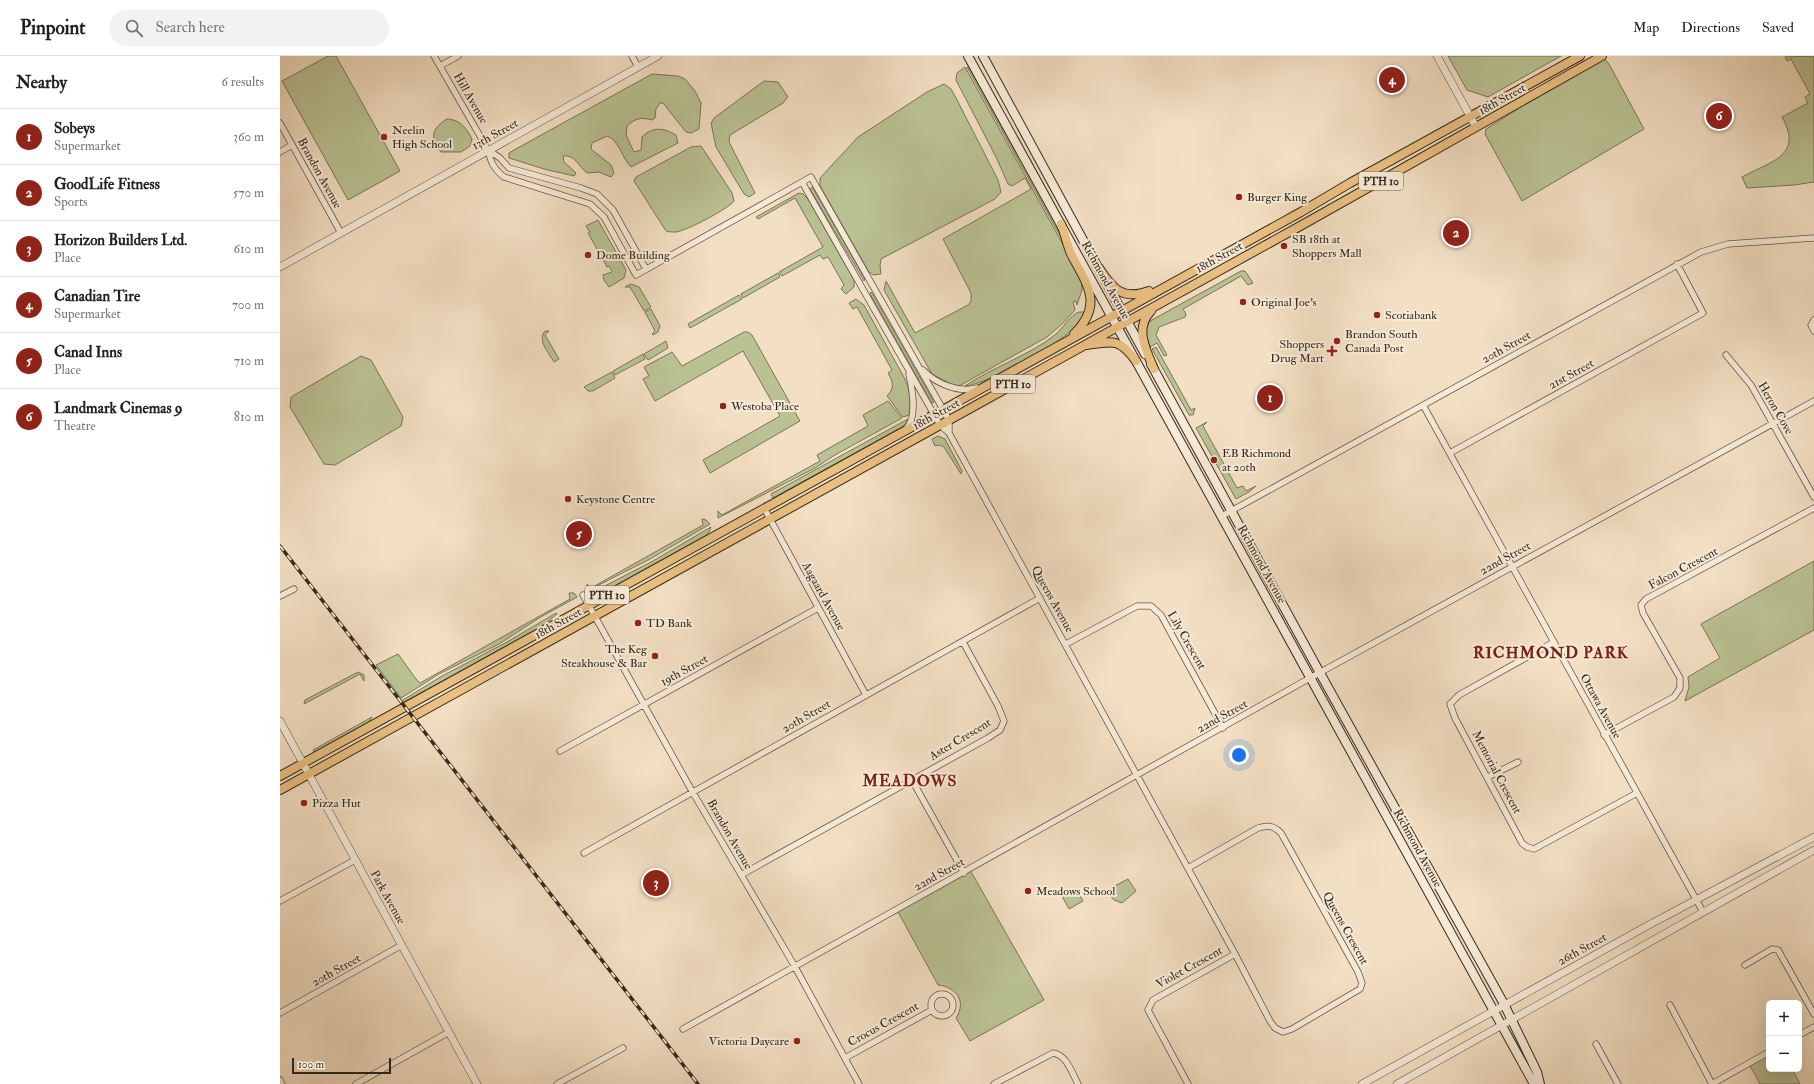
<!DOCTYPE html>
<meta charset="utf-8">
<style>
body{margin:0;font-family:"IM FELL Double Pica",serif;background:#f2f2f2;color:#202124}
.controls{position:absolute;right:12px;bottom:12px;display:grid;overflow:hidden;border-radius:6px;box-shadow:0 4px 16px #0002}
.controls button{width:36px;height:36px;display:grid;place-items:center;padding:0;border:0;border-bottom:1px solid #e0e0e0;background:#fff;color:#202124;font:20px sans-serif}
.scale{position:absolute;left:12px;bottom:10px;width:99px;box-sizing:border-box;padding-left:4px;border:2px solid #352a1c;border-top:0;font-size:11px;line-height:14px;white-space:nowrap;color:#352a1c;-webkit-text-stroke:3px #f7ead8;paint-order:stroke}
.you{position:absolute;left:959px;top:699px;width:14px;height:14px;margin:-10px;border:3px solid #fff;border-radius:50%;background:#1a73e8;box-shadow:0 0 0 6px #1a73e833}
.badge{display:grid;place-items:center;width:26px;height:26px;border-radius:50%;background:#8f2418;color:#fff;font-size:13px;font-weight:700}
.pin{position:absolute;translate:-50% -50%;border:2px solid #fff;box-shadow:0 1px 4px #0006}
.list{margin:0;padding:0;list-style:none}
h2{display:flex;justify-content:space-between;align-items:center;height:52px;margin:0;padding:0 16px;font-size:17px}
h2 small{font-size:13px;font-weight:400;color:#757577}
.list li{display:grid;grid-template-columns:26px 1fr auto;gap:12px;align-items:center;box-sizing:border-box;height:56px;padding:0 16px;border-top:1px solid #e0e0e0}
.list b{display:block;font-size:15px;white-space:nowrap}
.list p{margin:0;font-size:13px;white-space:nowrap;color:#757577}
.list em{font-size:13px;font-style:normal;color:#757577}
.icon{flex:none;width:22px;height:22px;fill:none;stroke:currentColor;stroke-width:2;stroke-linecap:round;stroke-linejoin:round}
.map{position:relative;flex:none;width:1534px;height:1028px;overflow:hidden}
header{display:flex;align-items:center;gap:24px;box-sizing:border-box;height:56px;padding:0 20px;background:#fff;border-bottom:1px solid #e0e0e0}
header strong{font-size:19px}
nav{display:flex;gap:22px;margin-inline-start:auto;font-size:14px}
.search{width:280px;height:36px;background:#f2f2f2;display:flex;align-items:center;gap:10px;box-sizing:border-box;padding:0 14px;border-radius:22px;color:#757577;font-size:15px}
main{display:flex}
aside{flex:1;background:#fff}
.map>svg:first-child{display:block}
.green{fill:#bac294;stroke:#787658}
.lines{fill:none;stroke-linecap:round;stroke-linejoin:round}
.minor-casing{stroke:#645746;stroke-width:7}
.tertiary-casing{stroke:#645746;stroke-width:8}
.secondary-casing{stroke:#352a1c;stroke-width:10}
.primary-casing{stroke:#352a1c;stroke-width:10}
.minor{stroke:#f7ead8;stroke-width:5.5}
.tertiary{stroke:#f7ead8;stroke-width:7}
.secondary{stroke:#f7ead8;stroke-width:8}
.primary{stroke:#eac082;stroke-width:8}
.rail-casing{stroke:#352a1c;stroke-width:3.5}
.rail{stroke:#f7ead8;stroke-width:2;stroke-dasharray:6;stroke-linecap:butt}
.poi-dot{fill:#8f2418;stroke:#f7ead8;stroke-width:1.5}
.labels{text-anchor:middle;stroke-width:4;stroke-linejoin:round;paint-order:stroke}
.shield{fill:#f7ead8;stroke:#6f6454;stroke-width:1}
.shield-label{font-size:11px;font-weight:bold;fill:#352a1c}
.street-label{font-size:12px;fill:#352a1c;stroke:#f7ead8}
.poi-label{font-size:12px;fill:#352a1c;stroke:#f7ead8;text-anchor:start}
.district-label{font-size:16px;font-weight:bold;letter-spacing:1px;fill:#7a1f14;stroke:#f7ead8}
</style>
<header>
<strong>Pinpoint</strong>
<div class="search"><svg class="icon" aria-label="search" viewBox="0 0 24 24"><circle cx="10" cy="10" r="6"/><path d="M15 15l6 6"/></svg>Search here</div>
<nav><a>Map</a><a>Directions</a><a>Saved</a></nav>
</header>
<main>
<aside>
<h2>Nearby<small>6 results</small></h2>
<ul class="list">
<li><span class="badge">1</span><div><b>Sobeys</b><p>Supermarket</p></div><em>360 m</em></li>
<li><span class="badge">2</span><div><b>GoodLife Fitness</b><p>Sports</p></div><em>570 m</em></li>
<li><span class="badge">3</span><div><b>Horizon Builders Ltd.</b><p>Place</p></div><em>610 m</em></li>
<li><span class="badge">4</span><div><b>Canadian Tire</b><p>Supermarket</p></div><em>700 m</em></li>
<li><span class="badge">5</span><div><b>Canad Inns</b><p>Place</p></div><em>710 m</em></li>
<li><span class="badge">6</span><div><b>Landmark Cinemas 9</b><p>Theatre</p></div><em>810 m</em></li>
</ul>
</aside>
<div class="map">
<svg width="1534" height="1028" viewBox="0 0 1534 1028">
<rect width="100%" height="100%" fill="#f3dfc3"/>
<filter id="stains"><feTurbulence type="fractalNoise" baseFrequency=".005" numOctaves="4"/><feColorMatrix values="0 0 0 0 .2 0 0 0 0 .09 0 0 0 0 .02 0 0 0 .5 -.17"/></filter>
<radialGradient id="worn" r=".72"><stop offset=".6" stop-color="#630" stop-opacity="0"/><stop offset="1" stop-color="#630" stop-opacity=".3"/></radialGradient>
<path class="green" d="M48,0h8l64,115 -52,29 -66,-119z
M1168,0h113l-73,41 -21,-7z
M1322,0l7,8 35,65 -122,72 -37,-67 1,-5z
M1534,0v126l-20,3 -47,3 -5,-11c29,-16 62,-21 40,-60l26,-14 -3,-6 5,-3 -19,-35 -4,2 -2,-4z
M685,11l116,210 1,13 -5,15 -1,-4 -3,1 2,8 -12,13 -16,14 -88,49 -8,-2 -19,-10 -48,-84 2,-9 29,52 53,-28 3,-4v-8l-28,-54 88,-50 -6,-11 -13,8 -4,-2 -12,-27 -40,-77 1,-7z
M687,11h3l91,166 3,10z
M372,18l26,2 7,3 10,12 6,12 -2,26 -8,4 -5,-1 -23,-29h-3l-4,6 -1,9 -3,2c-11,-3 -16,-2 -25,6l-1,9 8,17 7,-2 1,-13c11,-11 22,-9 34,-2l2,8 -47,24c-9,-9 -12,-27 -24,-31l-15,7 -1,6 20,16 3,8 -3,4 -12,-5 -12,1c-8,-6 -12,-19 -24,-17l1,6 12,11 -2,3 -30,-7 -35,-11v-5l5,-3z
M484,25l14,1 10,15 -5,6 -53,32 -1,7 26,51 -6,4 -5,-3 -28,-47 -5,-24 3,-5z
M664,28l7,5 5,9 42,82 3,12 -6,7 -114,60 -1,7 1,8 -8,1 -4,-3 -49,-86v-8l38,-41 69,-45z
M167,63c13,0 20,10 25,20l-2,7 -9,6h-20c-12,-14 -9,-24 6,-33z
M421,90l31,47 2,8c-6,8 -48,30 -58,31 -3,0 -7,0 -10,-1l-32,-50 2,-4 55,-30z
M532,131l53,92 -1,2 -54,-92z
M519,137l4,1 5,5 46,81v7l-8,7 -5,-5 3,-4 -16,-28 -5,2 -3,-4 -38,21 -3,-4 44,-25 -28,-49 -37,21 -2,-2z
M318,164l28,50 -2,8 -15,9 -5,-7 -1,-5 9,-3 -3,-6 -2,1 -19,-34 2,-1 -4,-6z
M961,215h4l8,12 -5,2 -7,-9 -58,33 3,5 -1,3 -26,10 -3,8 11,20 -3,1 -7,-13 -7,4c-3,-8 -6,-19 0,-26z
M498,217l2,4 -37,21 -2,-4z
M351,228l8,3 12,20 -7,4 -14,-24h-5z
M591,236l1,1 62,109 -2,1 -62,-109z
M459,239l3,4 -52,29 -2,-4z
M576,243l8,6 41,74c5,12 6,23 4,36l-6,2 -16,-21c8,-8 6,-14 1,-23l4,-3 -35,-63 -4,2 -4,-6z
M371,253l9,17 -2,6 -5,3 -1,-1 3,-3 -10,-19z
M799,256h7c-5,10 -12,17 -20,23 -17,14 -81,50 -101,51 28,-19 63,-30 90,-51 8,-7 15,-20 24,-23z
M265,275h4l-4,4 14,24 -5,3c-5,-9 -17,-21 -9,-31z
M464,276h4l4,3 48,86 -90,52 -7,-13 77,-44 -37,-65 -88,50 -12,-22 6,-3 -5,-9 28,-15 10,14z
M386,285l2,7 -20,12 -4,-6z
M876,291l35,63 4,-2 -2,7h-4l-37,-66z
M363,298l2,5 -30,16 -2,-4z
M81,300l10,4 32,57 -2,9 -66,39 -11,-1 -34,-57 1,-10z
M332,316l3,6 -22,13h-5l-4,-4z
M608,345l14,17 -67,37 -20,13 -97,50v-7l4,4 98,-54 -3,-6 51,-29 -5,-11z
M628,363l-4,7 -131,72 -2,-4z
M927,366l-4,4 34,62 6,-2 3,5 10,-5 -7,6 -13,7 -40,-71z
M658,380l7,3 17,32 -1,3 -17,-27 -4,-2 -5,1 -3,-7z
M422,463l4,1 4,4 -60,35 -63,32v-7l4,4 112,-63z
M431,471l-2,5 -4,4 -105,58 -3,-4 56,-29z
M1534,505v69l-129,71 4,-14 -1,-10 32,-19 -19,-34z
M289,537h5l3,4 -38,21 -40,26 -60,30 -38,24 -25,-33 22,-11 18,25 4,4 150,-84z
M276,557l1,1 -16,13 -137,75 -1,-2 39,-24 65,-34z
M78,616l6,3v6l-4,-7 -56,30 1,-4z
M92,661l-3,5 -55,30 -1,-2z
M690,814l74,130 -74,41 -14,-23c11,-17 0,-31 -18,-33l-41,-75z
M848,823l8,12 -14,12 -8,-3 -6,-7 3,-5z
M796,832l7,13 -14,8 -6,-11 1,-4z
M1489,995v18h23l8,15h-40l-12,-22z"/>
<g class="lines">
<defs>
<path id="minor" d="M154,0l54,94c3,13 6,19 16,27l86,27 14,13 32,58 175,-98 138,243v13
M352,0l6,11
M160,10l18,-10
M0,67l61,110
M208,94l12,8 9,10 72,20 16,6 16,16 33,59
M0,96l12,-7
M522,126l138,243 9,8 286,521 35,67 5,7 8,4 9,-3 68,-40 2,-6 -4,-11 -77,-139c-8,-8 -13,-8 -23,-5l-70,40
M1534,264l-3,5 3,6
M1446,299l25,30 63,112
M643,314c13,14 36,23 54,18
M1143,349l280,507
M626,373c12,-11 6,-41 3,-55
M1170,397l253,-140 -26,-49
M484,452l102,187
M942,460l479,-264 27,-8 86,-6
M303,539l109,196 102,174 65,119
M0,540l14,-7
M1274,586l-95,53 -9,9 5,14 67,125 5,4 7,2 103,-56
M786,588l71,-38h14l10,9 62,113
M1324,679l70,-38 6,-9v-10l-37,-65 -2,-8 5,-6 168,-91
M280,695l258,-143
M1208,721l30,-15
M632,724l52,93
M304,797l456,-255
M461,819l247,-137 12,-8 4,-9 -6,-15 -35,-64
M0,845l75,-41
M1465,909l27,-16 6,1 36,64
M651 949a11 11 0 1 1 22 0a11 11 0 1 1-22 0Z
M1390,949l42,79
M0,957l122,-68
M403,973l627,-351 504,-277
M1519,979l15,-8
M1316,988l22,40
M565,1002l87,-48
M0,1024l2,4
M76,1028l93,-52
M277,1028l66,-36
M714,1028l59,-31c14,2 19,20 25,31
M908,1028l-40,-74 5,-10 82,-46
M1432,1028l57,-32"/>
<path id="tertiary" d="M1157,0l39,71
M0,211l378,-211
M0,665l197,363
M1082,1028l285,-158 167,-89
M1117,1028l417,-234"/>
<path id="secondary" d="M688,0l566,1028
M703,0l162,298
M871,308l169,309 184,331 33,68 3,12"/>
<path id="primary" d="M781,168c4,10 6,20 10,30 16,30 33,51 3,80
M819,212c13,20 23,33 50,23
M871,255c-17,17 -5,39 3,58
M807,289c26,-4 32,-7 49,16
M0,720l1021,-564 49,-29 230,-127
M0,734l1022,-565 300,-169"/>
</defs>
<use href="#minor" class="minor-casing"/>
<use href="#tertiary" class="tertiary-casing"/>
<use href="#secondary" class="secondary-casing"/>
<use href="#primary" class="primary-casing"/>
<use href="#minor" class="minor"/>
<use href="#tertiary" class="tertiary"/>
<use href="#secondary" class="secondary"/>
<use href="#primary" class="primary"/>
<defs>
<path id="rail" d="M0,490l418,538"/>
</defs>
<use href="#rail" class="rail-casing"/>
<use href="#rail" class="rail"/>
</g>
<g class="poi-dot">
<circle cx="104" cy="81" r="4"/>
<circle cx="959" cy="141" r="4"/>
<circle cx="1004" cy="190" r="4"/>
<circle cx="308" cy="199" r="4"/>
<circle cx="963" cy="246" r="4"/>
<circle cx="1097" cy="259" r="4"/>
<circle cx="1057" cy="285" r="4"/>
<path d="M1050 289h4v4h4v4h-4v4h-4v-4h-4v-4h4z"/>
<circle cx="443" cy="350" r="4"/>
<circle cx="934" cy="404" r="4"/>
<circle cx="288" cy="443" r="4"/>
<circle cx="358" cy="567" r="4"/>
<circle cx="375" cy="600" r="4"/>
<circle cx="24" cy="747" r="4"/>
<circle cx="748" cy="835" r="4"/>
<circle cx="517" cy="985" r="4"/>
</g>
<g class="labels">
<g class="shield">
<rect x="1079" y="116" width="44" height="18" rx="3"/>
<rect x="711" y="319" width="44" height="18" rx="3"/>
<rect x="305" y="530" width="44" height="18" rx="3"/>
</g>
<g class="shield-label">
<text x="1101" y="129">PTH 10</text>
<text x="733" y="332">PTH 10</text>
<text x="327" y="543">PTH 10</text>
</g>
<g class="street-label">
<text transform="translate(191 42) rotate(60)" y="4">Hill Avenue</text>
<text transform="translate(1222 43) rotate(-29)" y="4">18th Street</text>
<text transform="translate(215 78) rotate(-29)" y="4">13th Street</text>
<text transform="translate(40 117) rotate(61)" y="4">Brandon Avenue</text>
<text transform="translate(939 201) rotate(-29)" y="4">18th Street</text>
<text transform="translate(826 224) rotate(61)" y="4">Richmond Avenue</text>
<text transform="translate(1226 291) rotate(-29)" y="4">20th Street</text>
<text transform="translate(1291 318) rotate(-29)" y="4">21st Street</text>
<text transform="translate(1496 352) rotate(60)" y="4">Heron Cove</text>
<text transform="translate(656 358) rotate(-29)" y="4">18th Street</text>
<text transform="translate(1225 502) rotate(-29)" y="4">22nd Street</text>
<text transform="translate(982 508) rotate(61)" y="4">Richmond Avenue</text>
<text transform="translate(1403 512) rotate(-28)" y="4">Falcon Crescent</text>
<text transform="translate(544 540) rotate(61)" y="4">Aagaard Avenue</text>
<text transform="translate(773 543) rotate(61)" y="4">Queens Avenue</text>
<text transform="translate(278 567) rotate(-29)" y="4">18th Street</text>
<text transform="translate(907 584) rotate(60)" y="4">Lily Crescent</text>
<text transform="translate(404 614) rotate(-29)" y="4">19th Street</text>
<text transform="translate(1321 650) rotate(61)" y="4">Ottawa Avenue</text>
<text transform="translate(526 660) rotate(-30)" y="4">20th Street</text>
<text transform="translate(942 660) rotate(-29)" y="4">22nd Street</text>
<text transform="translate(680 683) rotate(-31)" y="4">Aster Crescent</text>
<text transform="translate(1217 716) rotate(62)" y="4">Memorial Crescent</text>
<text transform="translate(450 778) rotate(60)" y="4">Brandon Avenue</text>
<text transform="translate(1138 792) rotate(61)" y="4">Richmond Avenue</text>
<text transform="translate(659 818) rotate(-29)" y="4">22nd Street</text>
<text transform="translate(108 841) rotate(61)" y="4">Park Avenue</text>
<text transform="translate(1066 872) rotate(61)" y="4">Queens Crescent</text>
<text transform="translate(1302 893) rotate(-29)" y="4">26th Street</text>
<text transform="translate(909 911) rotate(-29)" y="4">Violet Crescent</text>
<text transform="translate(56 914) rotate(-29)" y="4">20th Street</text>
<text transform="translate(603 968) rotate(-29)" y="4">Crocus Crescent</text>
</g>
<g class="poi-label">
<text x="112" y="78">Neelin<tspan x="112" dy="14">High School</tspan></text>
<text x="967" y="145">Burger King</text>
<text x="1012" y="187">SB 18th at<tspan x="1012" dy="14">Shoppers Mall</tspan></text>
<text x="316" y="203">Dome Building</text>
<text x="971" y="250">Original Joe's</text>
<text x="1105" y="263">Scotiabank</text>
<text x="1065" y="282">Brandon South<tspan x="1065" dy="14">Canada Post</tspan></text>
<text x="1044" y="292" text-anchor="end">Shoppers<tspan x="1044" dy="14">Drug Mart</tspan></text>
<text x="451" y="354">Westoba Place</text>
<text x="942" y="401">EB Richmond<tspan x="942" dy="14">at 20th</tspan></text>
<text x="296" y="447">Keystone Centre</text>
<text x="366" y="571">TD Bank</text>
<text x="367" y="597" text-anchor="end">The Keg<tspan x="367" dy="14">Steakhouse &amp; Bar</tspan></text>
<text x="32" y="751">Pizza Hut</text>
<text x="756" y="839">Meadows School</text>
<text x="509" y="989" text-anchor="end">Victoria Daycare</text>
</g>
<g class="district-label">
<text x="1271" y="602">RICHMOND PARK</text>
<text x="630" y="730">MEADOWS</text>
</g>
</g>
<rect width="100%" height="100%" filter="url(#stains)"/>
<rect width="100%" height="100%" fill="url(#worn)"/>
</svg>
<div class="controls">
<button>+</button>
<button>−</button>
</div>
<div class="scale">100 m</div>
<div class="you"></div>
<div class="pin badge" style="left:990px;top:342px">1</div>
<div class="pin badge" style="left:1176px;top:177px">2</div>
<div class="pin badge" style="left:376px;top:827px">3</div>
<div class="pin badge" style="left:1112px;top:24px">4</div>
<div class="pin badge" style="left:299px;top:478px">5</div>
<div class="pin badge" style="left:1439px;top:60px">6</div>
</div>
</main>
